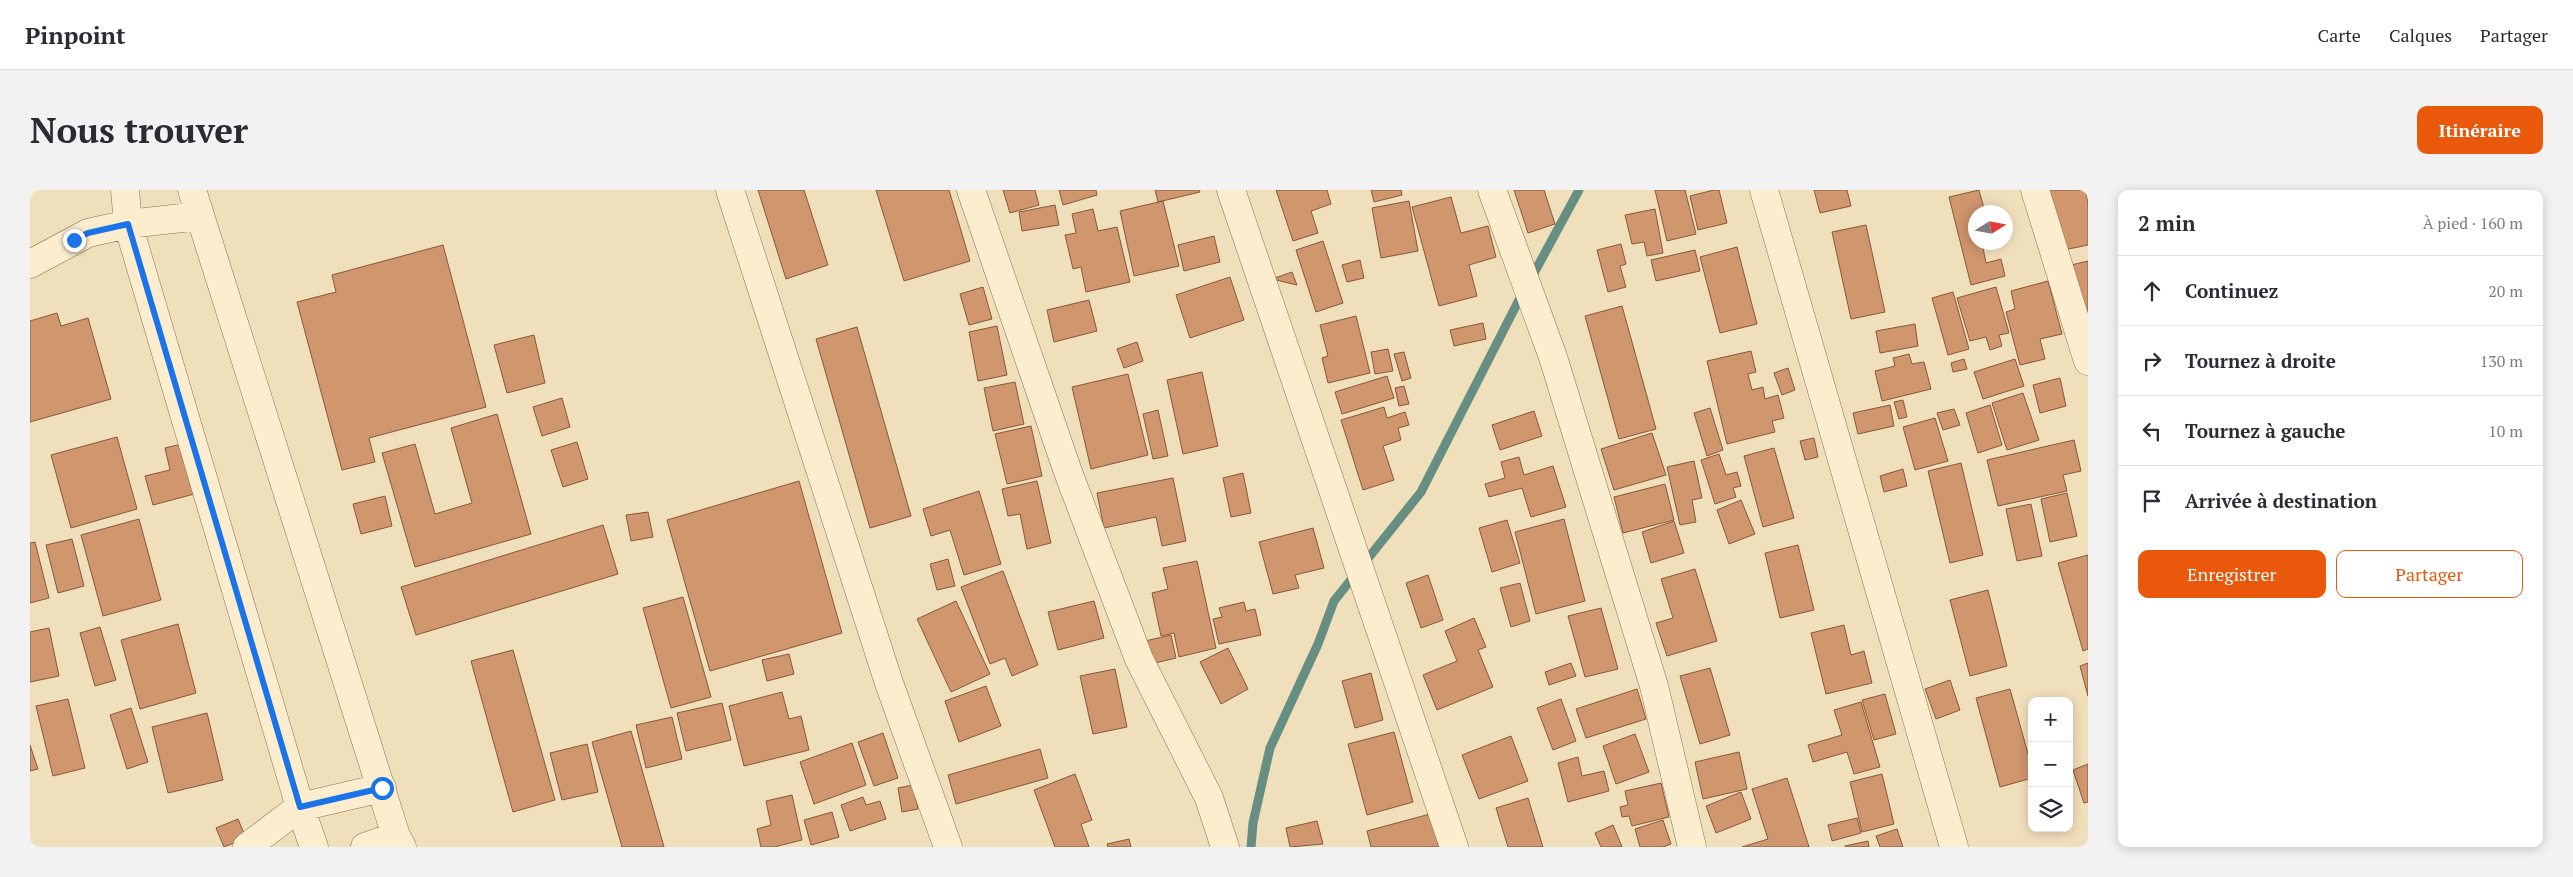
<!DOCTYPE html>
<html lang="fr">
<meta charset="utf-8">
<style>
body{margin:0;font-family:"PT Serif",serif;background:#f2f2f3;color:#2b2b33}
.controls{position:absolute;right:15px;bottom:15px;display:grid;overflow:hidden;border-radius:10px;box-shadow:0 2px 12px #0003}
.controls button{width:45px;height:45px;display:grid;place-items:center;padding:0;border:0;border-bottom:1px solid #e1e1e2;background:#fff;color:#2b2b33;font:25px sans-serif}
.compass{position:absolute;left:1938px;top:15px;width:45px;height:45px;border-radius:50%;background:#fff;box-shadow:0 2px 12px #0003;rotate:79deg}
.stop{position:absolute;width:15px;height:15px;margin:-11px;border:4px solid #1a73e8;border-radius:50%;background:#fff}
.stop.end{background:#1a73e8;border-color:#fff;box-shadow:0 1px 5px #0008}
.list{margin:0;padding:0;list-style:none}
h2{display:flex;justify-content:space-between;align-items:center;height:65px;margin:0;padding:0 20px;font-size:21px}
h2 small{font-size:16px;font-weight:400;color:#7c7c81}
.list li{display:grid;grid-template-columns:32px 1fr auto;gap:15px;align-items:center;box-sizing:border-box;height:70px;padding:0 20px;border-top:1px solid #e1e1e2}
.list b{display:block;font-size:19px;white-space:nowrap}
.list em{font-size:16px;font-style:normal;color:#7c7c81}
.actions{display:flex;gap:10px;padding:15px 20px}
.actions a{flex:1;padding:11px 0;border:1px solid #ea580c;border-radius:10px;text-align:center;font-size:18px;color:#ea580c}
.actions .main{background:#ea580c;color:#fff}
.icon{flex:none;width:28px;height:28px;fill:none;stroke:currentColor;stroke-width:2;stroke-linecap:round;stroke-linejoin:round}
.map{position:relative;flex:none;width:2058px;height:657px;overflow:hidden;border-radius:10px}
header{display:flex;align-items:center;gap:30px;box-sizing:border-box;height:70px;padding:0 25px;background:#fff;border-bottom:1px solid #e1e1e2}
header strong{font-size:24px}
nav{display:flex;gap:28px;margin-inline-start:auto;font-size:18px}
.intro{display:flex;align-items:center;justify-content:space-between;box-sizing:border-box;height:120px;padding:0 30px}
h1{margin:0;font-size:35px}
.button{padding:12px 22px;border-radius:10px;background:#ea580c;color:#fff;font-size:18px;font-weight:700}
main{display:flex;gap:30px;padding:0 30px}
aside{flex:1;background:#fff;border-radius:10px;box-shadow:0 2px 12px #0003}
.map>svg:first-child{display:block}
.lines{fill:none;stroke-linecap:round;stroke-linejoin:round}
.stream{stroke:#678e83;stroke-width:9}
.building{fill:#d0966e;stroke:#885739}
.minor-casing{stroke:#876f54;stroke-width:29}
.minor{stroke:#fbedce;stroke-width:28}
.route{stroke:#1a73e8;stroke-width:6}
</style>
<header>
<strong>Pinpoint</strong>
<nav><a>Carte</a><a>Calques</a><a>Partager</a></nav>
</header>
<div class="intro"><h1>Nous trouver</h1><a class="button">Itinéraire</a></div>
<main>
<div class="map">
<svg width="2058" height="657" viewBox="0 0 2058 657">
<rect width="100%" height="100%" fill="#f0dfbb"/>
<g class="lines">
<path class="stream" d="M1504,83l45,-83
M1221,657l2,-24 17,-75 48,-104 16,-43 87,-109 101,-198"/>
</g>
<path class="building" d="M728,0h46l24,75 -42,14z
M846,0h73l21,71 -66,20z
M973,0h32l4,15 -29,8z
M1029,0h37l1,5 -34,10z
M1125,0h44l1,2 -42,10z
M1246,0h51l4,14 -20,7 7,22 -25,8z
M1341,0h30l1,5 -28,7z
M1484,0h30l11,34 -27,9z
M1625,0h30l11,44 -29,7z
M1684,0h5l8,33 -29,7 -8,-34z
M1784,0h33l4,16 -31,7z
M1949,0l6,22h-9v30h16v4l-9,2 3,15 15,-4 4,17 -34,9 -22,-88z
M2015,0h40l3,12v43l-29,6z
M1421,7l10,36 27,-7 8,31 -27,8 8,31 -38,10 -27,-99z
M1133,11l16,65 -45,10 -14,-65z
M1379,11l9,50 -37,7 -9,-50z
M1025,15l4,20 -37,6 -3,-19z
M1063,19l5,22 19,-4 13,55 -44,10 -5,-25 -8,2 -8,-34 11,-2 -4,-19z
M1625,19l8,44 -16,3 -3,-14 -12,2 -7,-29z
M1836,35l19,87 -34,7 -19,-87z
M1184,46l6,26 -36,9 -6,-26z
M1293,51l20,62 -27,9 -20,-62z
M1591,54l5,20 -6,2 6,21 -18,5 -11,-42z
M413,55l43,162 -117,31 6,24 -33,8 -45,-168 39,-10 -4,-17z
M1707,57l20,77 -37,9 -20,-76z
M1665,60l5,21 -44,10 -5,-21z
M1330,70l4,18 -17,4 -5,-17z
M2058,71v70l-21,-65z
M1262,82l5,13 -25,-6z
M1200,87l14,43 -54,18 -14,-43z
M2018,91l14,53 -22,5 5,20 -25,6 -14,-53 9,-3 -4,-18z
M953,97l9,32 -23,6 -9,-31z
M1966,97l13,46 -10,2 3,11 -12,4 -4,-13 -16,4 -13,-43z
M1923,102l16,57 -21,6 -16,-57z
M1059,110l8,31 -43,11 -7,-32z
M1592,116l34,123 -37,10 -34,-123z
M27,123l4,13 27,-8 23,81 -81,23v-101z
M1326,126l14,57 -42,10 -6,-25 6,-2 -8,-31z
M1453,133l3,16 -32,7 -4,-16z
M1885,134l3,22 -38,7 -4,-22z
M967,136l10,49 -29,6 -9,-49z
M827,137l54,189 -41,12 -54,-189z
M504,145l11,48 -38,10 -13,-48z
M1107,152l6,19 -19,7 -7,-19z
M1358,159l5,22 -18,3 -4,-22z
M1721,161l5,21 -8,2 4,16 11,-3 2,12 13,-4 6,23 -12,3 3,11 -48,12 -20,-83z
M1374,162l7,26 -9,3 -8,-27z
M1879,164l3,10 12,-2 7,27 -49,12 -7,-30 20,-5 -2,-8z
M1934,169l3,10 -14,3 -2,-9z
M1985,169l9,27 -41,13 -9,-27z
M1758,178l7,22 -13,5 -8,-22z
M1172,182l16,74 -35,8 -16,-74z
M1098,184l20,81 -57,14 -19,-82z
M1357,186l7,22 -52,16 -7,-22z
M2030,188l6,28 -26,7 -7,-28z
M985,192l9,42 -31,7 -9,-43z
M1374,196l5,18 -10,2 -4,-18z
M1993,203l16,47 -32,10 -15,-47z
M532,208l8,29 -28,9 -9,-29z
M1873,210l4,17 -8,2 -5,-17z
M1860,215l4,21 -36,8 -5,-21z
M1960,215l12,40 -24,8 -12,-40z
M1354,217l3,11 18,-6 4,13 -11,3 3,12 -18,6 11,34 -31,10 -22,-70z
M1680,218l13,42 -16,6 -13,-43z
M1924,219l6,16 -17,5 -6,-17z
M1128,220l10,46 -15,3 -10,-45z
M1504,221l8,25 -42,14 -8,-25z
M467,224l34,120 -116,33 -33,-114 33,-9 20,70 37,-11 -21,-75z
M1905,228l13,43 -33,9 -12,-43z
M1001,236l11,50 -35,8 -12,-50z
M1622,243l14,42 -52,15 -13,-41z
M87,247l20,72 -66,19 -20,-73z
M1784,248l4,19 -13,3 -5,-19z
M2044,250l7,31 -18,4 4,16 -69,15 -11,-46z
M547,252l11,37 -25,8 -12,-37z
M156,253l12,50 -45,12 -8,-29 25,-6 -5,-22z
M1744,258l20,70 -31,9 -19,-71z
M1689,264l7,21 11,-3 4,14 -8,2 3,9 -21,7 -14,-44z
M1489,267l5,18 29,-9 13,41 -35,10 -9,-29 -33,9 -4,-13 20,-6 -4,-16z
M1664,271l8,37 -10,2 4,22 -16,3 -13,-58z
M1931,273l22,92 -33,8 -22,-92z
M1873,279l4,17 -23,6 -4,-16z
M1213,283l8,40 -20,4 -8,-39z
M1143,288l13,63 -24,5 -6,-29 -52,11 -7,-35z
M769,291l43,152 -132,38 -43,-151z
M1007,291l14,62 -24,6 -7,-35 -12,2 -6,-27z
M1635,294l9,36 -51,13 -9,-36z
M949,301l22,73 -37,11 -14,-45 -19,6 -8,-27z
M2037,303l10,43 -27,6 -9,-43z
M355,306l7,30 -31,8 -8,-30z
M1711,310l14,34 -26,10 -12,-34z
M2001,314l11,52 -25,5 -11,-52z
M618,322l5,25 -22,4 -5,-26z
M109,329l22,81 -58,16 -22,-81z
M1534,329l21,82 -49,13 -21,-82z
M1477,330l13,43 -28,9 -13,-44z
M1644,331l10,32 -33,10 -9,-31z
M573,335l15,49 -202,61 -15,-48z
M1283,338l11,40 -29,7 4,13 -26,6 -14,-52z
M42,349l12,47 -26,7 -12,-48z
M5,352l14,56 -19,5v-60z
M1768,355l16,65 -34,8 -15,-65z
M2058,365v94l-5,2 -25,-88z
M918,369l7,27 -18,4 -7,-26z
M1167,371l19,87 -37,9 -5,-24 -13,3 -9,-43 16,-4 -5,-21z
M1665,379l22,72 -50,15 -11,-33 17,-5 -12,-39z
M973,381l35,94 -26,11 -7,-18 -15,6 -29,-77z
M1398,385l15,45 -22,8 -15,-45z
M1490,393l10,38 -19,6 -11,-39z
M1958,400l19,76 -37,10 -20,-76z
M653,407l28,100 -40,11 -28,-100z
M926,411l34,73 -39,18 -34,-73z
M1064,411l10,37 -46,12 -10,-38z
M1214,412l2,9 9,-2 6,26 -42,9 -6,-25 9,-2 -3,-9z
M1571,418l17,61 -33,8 -17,-61z
M1444,428l12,29 -8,3 15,37 -56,23 -14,-35 34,-14 -12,-30z
M148,434l18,69 -56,16 -19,-69z
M1814,435l7,30 13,-4 8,32 -46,11 -15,-61z
M70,437l16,53 -21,6 -15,-53z
M19,438l10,48 -29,6v-50z
M1141,445l5,23 -25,6 -6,-23z
M1198,458l20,41 -27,15 -21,-42z
M483,460l42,150 -42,12 -42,-151z
M759,464l5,20 -27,7 -5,-21z
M1541,473l5,13 -27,9 -4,-13z
M2058,473v33l-8,-30z
M1680,478l20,67 -30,9 -20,-68z
M1085,479l12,58 -34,7 -13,-58z
M1341,483l12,47 -28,8 -13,-47z
M1920,490l10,30 -24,9 -11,-30z
M956,496l15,40 -42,16 -14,-41z
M1607,499l9,30 -60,19 -10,-29z
M1980,499l22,79v10l-32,9 -24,-89z
M752,502l7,27 12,-3 8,34 -65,16 -15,-60z
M1855,504l11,40 -22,6 -12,-40z
M38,509l17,69 -32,8 -17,-70z
M1531,509l15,42 -23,9 -16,-42z
M1831,512l19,65 -26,7 -7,-22 -34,10 -5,-17 34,-10 -8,-25z
M692,513l9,37 -45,11 -9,-38z
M101,518l17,54 -21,7 -17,-54z
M177,523l16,67 -55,13 -16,-66z
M642,527l10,42 -36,9 -10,-43z
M601,541l33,116h-42l-30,-105z
M1364,542l19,70 -46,13 -19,-71z
M853,543l15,45 -24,8 -16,-44z
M1605,544l14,38 -33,12 -13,-38z
M1481,546l17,45 -49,18 -17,-44z
M822,553l14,42 -52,19 -14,-42z
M557,554l11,48 -36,8 -12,-47z
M0,555l8,24 -8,2z
M1010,559l8,29 -92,26 -8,-29z
M1709,562l8,37 -44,10 -8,-37z
M1548,567l4,19 22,-5 5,20 -41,11 -10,-39z
M2058,574v38l-4,1 -11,-33z
M1045,584l17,46 -11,4 8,23h-34l-21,-57z
M1852,584l12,50 -32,8 -12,-50z
M1757,588l22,69h-67l26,-8 -16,-50z
M1631,593l8,34 -37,9 -3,-10 -7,1 -2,-10 8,-2 -3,-14z
M883,595l5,24 -16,3 -4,-24z
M1711,602l10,27 -35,14 -10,-27z
M762,605l10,45 -28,7h-13l-4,-18 14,-4 -5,-24z
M833,607l3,8 14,-4 6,18 -36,12 -9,-26z
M1498,608l15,49h-35l-12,-39z
M802,622l7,25 -28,8 -7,-25z
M1400,624l9,33h-68l-4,-16z
M1827,628l4,15 -29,8 -4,-16z
M208,629l8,19 -22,9 -8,-19z
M1633,630l8,24 -8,3h-23l-5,-18z
M1287,631l6,23 -33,3 -4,-19z
M1583,635l9,22h-21l-6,-14z
M1867,639l6,18h-23l-4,-11z
M1099,649l2,8h-23l-1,-3z
M1838,651l1,6h-24v-1z"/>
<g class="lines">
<defs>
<path id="minor" d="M95,0l3,34 172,583 14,40
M162,0l204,646 6,11
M700,0l159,493 59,164
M941,0l97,282 71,187 70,139 16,49
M1201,0l223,657
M1462,0l61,167 101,329 38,161
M1734,0l190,657
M2005,0l53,171
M0,74l58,-31 40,-9 72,-8
M217,657l53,-40 82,-19
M335,657l31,-11"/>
</defs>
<use href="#minor" class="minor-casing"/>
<use href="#minor" class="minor"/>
</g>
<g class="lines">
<path class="route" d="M44,50l14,-7 40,-9 172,583 82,-19"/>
</g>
</svg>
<div class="controls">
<button>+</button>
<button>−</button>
<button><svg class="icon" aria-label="layers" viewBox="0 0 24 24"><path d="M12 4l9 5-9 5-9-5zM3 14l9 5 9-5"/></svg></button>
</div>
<svg class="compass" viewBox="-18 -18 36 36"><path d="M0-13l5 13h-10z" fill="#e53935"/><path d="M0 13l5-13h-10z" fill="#7c7c81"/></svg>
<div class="stop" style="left:352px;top:598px"></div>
<div class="stop end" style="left:44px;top:50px"></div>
</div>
<aside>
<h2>2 min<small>À pied · 160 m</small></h2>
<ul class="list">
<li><svg class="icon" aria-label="ahead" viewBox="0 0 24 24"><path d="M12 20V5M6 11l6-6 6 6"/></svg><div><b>Continuez</b></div><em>20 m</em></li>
<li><svg class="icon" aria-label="right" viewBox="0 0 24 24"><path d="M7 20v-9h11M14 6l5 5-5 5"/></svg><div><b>Tournez à droite</b></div><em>130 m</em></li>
<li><svg class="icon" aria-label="left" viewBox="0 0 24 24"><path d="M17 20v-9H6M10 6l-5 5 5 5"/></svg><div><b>Tournez à gauche</b></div><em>10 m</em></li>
<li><svg class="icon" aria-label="arrive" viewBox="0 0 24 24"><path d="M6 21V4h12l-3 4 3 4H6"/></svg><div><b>Arrivée à destination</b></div></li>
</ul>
<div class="actions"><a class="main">Enregistrer</a><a>Partager</a></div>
</aside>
</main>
